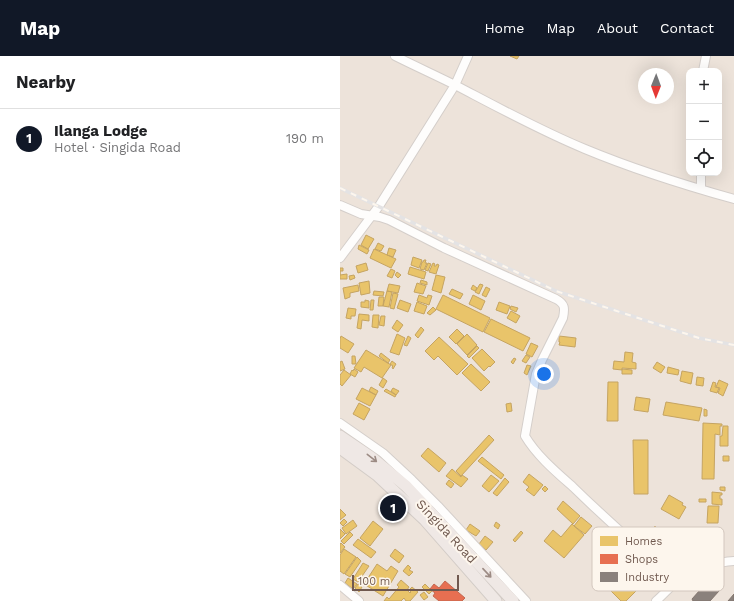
<!DOCTYPE html>
<meta charset="utf-8">
<style>
body{margin:0;font-family:"Work Sans",sans-serif;background:#f2f2f2;color:#202124}
.controls{position:absolute;right:12px;top:12px;display:grid;overflow:hidden;border-radius:8px;box-shadow:0 4px 16px #0002}
.controls button{width:36px;height:36px;display:grid;place-items:center;padding:0;border:0;border-bottom:1px solid #e0e0e0;background:#fff;color:#202124;font:20px sans-serif}
.compass{position:absolute;left:298px;top:12px;width:36px;height:36px;border-radius:50%;background:#fff;box-shadow:0 4px 16px #0002;rotate:181deg}
.scale{position:absolute;left:12px;bottom:10px;width:107px;box-sizing:border-box;padding-left:4px;border:2px solid #70594f;border-top:0;font-size:11px;line-height:14px;white-space:nowrap;color:#70594f;-webkit-text-stroke:3px #fdf6ed;paint-order:stroke}
.you{position:absolute;left:204px;top:318px;width:14px;height:14px;margin:-10px;border:3px solid #fff;border-radius:50%;background:#1a73e8;box-shadow:0 0 0 6px #1a73e833}
.badge{display:grid;place-items:center;width:26px;height:26px;border-radius:50%;background:#111827;color:#fff;font-size:13px;font-weight:700}
.pin{position:absolute;translate:-50% -50%;border:2px solid #fff;box-shadow:0 1px 4px #0006}
.list{margin:0;padding:0;list-style:none}
h2{display:flex;justify-content:space-between;align-items:center;height:52px;margin:0;padding:0 16px;font-size:17px}
h2 small{font-size:13px;font-weight:400;color:#757577}
.list li{display:grid;grid-template-columns:26px 1fr auto;gap:12px;align-items:center;box-sizing:border-box;height:60px;padding:0 16px;border-top:1px solid #e0e0e0}
.list b{display:block;font-size:15px;white-space:nowrap}
.list p{margin:0;font-size:13px;white-space:nowrap;color:#757577}
.list em{font-size:13px;font-style:normal;color:#757577}
.icon{flex:none;width:22px;height:22px;fill:none;stroke:currentColor;stroke-width:2;stroke-linecap:round;stroke-linejoin:round}
.map{position:relative;flex:none;width:394px;height:545px;overflow:hidden}
header{display:flex;align-items:center;gap:24px;box-sizing:border-box;height:56px;padding:0 20px;background:#111827;color:#fff}
header strong{font-size:19px}
nav{display:flex;gap:22px;margin-inline-start:auto;font-size:14px}
main{display:flex}
aside{flex:1;background:#fff}
.map>svg:first-child{display:block}
.residential{fill:#ede3da;fill-rule:evenodd}
.homes{fill:#e9c46a;stroke:#c5a462}
.shops{fill:#e76f51;stroke:#c36850}
.industry{fill:#8a817c;stroke:#82756e}
.lines{fill:none;stroke-linecap:round;stroke-linejoin:round}
.minor-casing{stroke:#d4ceca;stroke-width:10}
.highway-casing{stroke:#d3ccc7;stroke-width:13}
.minor{stroke:#fefdfc;stroke-width:8}
.highway{stroke:#efe8e5;stroke-width:11}
.rail-casing{stroke:#e4e3e4;stroke-width:3.5}
.rail{stroke:#fdf6ed;stroke-width:2;stroke-dasharray:6;stroke-linecap:butt}
.oneway{stroke:#9c8b84}
.labels{text-anchor:middle;stroke-width:4;stroke-linejoin:round;paint-order:stroke}
.street-label{font-size:13px;fill:#70594f;stroke:#fdf6ed}
.key{fill:#fdf6ed;stroke:#d3c7be;stroke-width:1}
.key-label{font-size:11px;fill:#70594f}
</style>
<header>
<strong>Map</strong>
<nav><a>Home</a><a>Map</a><a>About</a><a>Contact</a></nav>
</header>
<main>
<aside>
<h2>Nearby<small></small></h2>
<ul class="list">
<li><span class="badge">1</span><div><b>Ilanga Lodge</b><p>Hotel · Singida Road</p></div><em>190 m</em></li>
</ul>
</aside>
<div class="map">
<svg width="394" height="545" viewBox="0 0 394 545">
<rect width="100%" height="100%" fill="#f5f1eb"/>
<path class="residential" d="M0,0h394v545h-394zM349,15h30v102h-30zM304,18h24v24h-24z"/>
<path class="homes" d="M170,0h9l-2,3z
M26,179l8,4 -6,10 -7,-4z
M38,187l6,3 -3,5 -6,-2z
M19,189l10,5 -2,4 -9,-5z
M49,192l7,2 -3,7 -6,-2z
M34,193l22,10 -5,9 -21,-10z
M73,201l9,3 -3,8 -8,-3z
M84,204h2l-1,3h2l-3,7 -4,-1 2,-7h1z
M26,207l2,7 -10,3 -2,-7z
M88,207l3,1 -3,7 -3,-1z
M93,207l2,1 -1,2h2l1,-2 2,1 -3,9 -7,-2z
M70,211l16,5 -2,7 -16,-5z
M0,212h3v3h-3v4l7,-1v5h-7z
M51,213l4,2 -3,7 -5,-2z
M57,216l4,3 -3,3 -3,-3z
M14,219l1,3 -5,2 -1,-4z
M96,219l9,2 -4,16 -9,-3z
M81,224l6,2v3l-7,-2z
M29,225l1,12 -9,2 -2,-12z
M77,227l9,3 -3,8 -9,-2z
M49,228l11,2 -2,7 -11,-2z
M140,228l3,1 -4,9 -4,-2z
M18,229l1,6 -9,2v4l-5,2 -2,-11z
M133,229l4,3 -2,3 -4,-2z
M146,231l4,2 -4,8 -4,-2z
M112,233l11,5 -3,5 -11,-5z
M34,235l10,1 -1,4 -10,-1z
M47,235l5,1 -3,15 -6,-1z
M53,237l5,1 -4,15 -4,-1z
M79,239l8,3 1,-3 4,1 -3,9 -12,-4z
M103,239l47,23 -7,14 -47,-23z
M133,239l12,6 -4,9 -12,-6z
M39,241h5l-1,9h-5z
M25,244l4,1v7l-8,-1v-5h4z
M31,244h3l-1,10h-3z
M60,244l11,4 -3,8 -11,-4z
M77,246l10,4 -3,8 -10,-3z
M159,246l11,4 -3,8 -11,-4z
M171,250l7,2 -2,4 -6,-3z
M93,251l3,3 -6,5 -3,-2z
M8,252l8,1 -1,7h-4v3l-5,-1z
M171,255l9,5 -4,7 -9,-5z
M19,258l10,1v6l-7,-1 -1,9 -4,-1z
M33,259h6l-1,13 -6,-1z
M41,260h4l-1,10 -5,-1z
M151,263l39,19 -7,13 -39,-19z
M57,264l6,5 -5,7 -6,-4z
M81,271l3,3 -6,8 -3,-3z
M117,273l7,7 -8,8 -7,-7z
M57,278l8,4 -6,17 -9,-3z
M127,278l10,11 -10,10 -10,-11z
M1,280l13,8 -6,9 -8,-5v-9z
M68,280l3,2 -4,8 -3,-1z
M219,280l17,2 -1,9 -16,-2 1,-3h-1z
M99,281l29,27 -11,11 -19,-19 -4,4 -9,-9z
M191,287l7,3 -6,11 -6,-3z
M137,290l2,2 -10,10 -2,-2z
M142,293l13,13 -5,5 -1,-1 -5,5 -12,-13z
M26,294l25,15 -9,13 -18,-11 -3,5 -7,-4z
M285,296l8,1 -1,9 4,1v6l-14,-1v2l-9,-1 1,-8 10,1z
M41,297l9,7 -2,3 -9,-7z
M186,299l4,2 -4,6 -4,-2z
M12,300h3l1,8h-4z
M174,302l2,1 -3,5 -2,-2z
M2,305l3,8 -5,2v-9z
M52,305l4,3 -3,5 -1,-2 1,-1 -3,-2z
M317,306l8,5 -4,6 -8,-5z
M131,308l19,18 -9,9 -19,-18z
M187,309l4,1 -4,9 -3,-2z
M328,311l11,3 -1,5 -11,-2z
M14,313l4,3 -3,5 -5,-3 2,-4 1,1z
M282,313l10,1v4h-10z
M4,314l7,5 -9,11 -2,-2v-9z
M342,315l11,2 -2,11 -11,-3z
M357,321l7,1 -1,8 -7,-1z
M43,322l4,3 -4,7 -4,-3z
M379,324l9,4 -5,12 -5,-3 2,-5 -4,-1z
M268,326h10v39h-11z
M373,326l3,1 -1,4 4,1 -2,5 -7,-2z
M31,331l7,4 -2,4 -7,-4z
M22,332l14,7 -6,11 -14,-7z
M53,332l6,3 -3,4 -5,-4z
M46,333l10,6 -1,2 -11,-6z
M296,341l14,2 -2,13 -14,-2z
M326,346l36,6 -3,13 -36,-6z
M19,347l11,6 -6,11 -11,-6z
M171,347l1,8 -5,1 -1,-8z
M364,353l3,1v6h-3z
M363,367l19,1v2h-2v9l-5,-1 -1,45h-12z
M383,370h5v20h-8v-10h2z
M149,379l5,5 -33,36 -5,-5z
M293,384h15v54h-14z
M88,392l18,15 -7,9 -18,-16z
M383,400h6v5h-6z
M142,401l22,18 -3,4 -23,-18z
M112,413l9,8 1,-2 6,4 -7,8 -15,-11z
M189,418l14,11 -9,11 -8,-6 3,-3 -6,-5z
M151,419l8,6 -10,11 -7,-6z
M165,422l4,4 -12,14 -4,-3z
M109,424l5,4 -3,4 -5,-4z
M205,430l3,3 -3,3 -3,-3z
M380,431h5v4l-5,-1z
M372,436l10,1v2h-2v4h2v6l-10,-1z
M329,439l14,8 -1,2 4,2 -7,12 -18,-10z
M359,443h7v3h-7z
M223,445l17,15 -7,8 -16,-15z
M368,450h11l-1,17h-11z
M0,453l6,6 -6,5z
M241,461l11,9 -7,8 -11,-8z
M4,463l3,3 -4,4 -3,-3z
M13,464l4,6 -11,8 -4,-6z
M33,465l10,8 -13,17 -10,-8z
M156,466l4,3 -2,4 -4,-3z
M130,468l10,7 -4,5 -10,-6z
M232,468l12,11 -20,23 -20,-17 9,-11 8,7z
M315,470l5,6 -5,5 -6,-5z
M0,473l5,5 -5,5z
M181,475l2,2 -8,9 -2,-2z
M10,476l3,3 -9,9 -3,-3z
M145,480l8,6 -7,8 -7,-6z
M18,483l18,13 -5,6 -18,-13z
M1,487l4,4 -5,6v-9z
M4,493l12,8 -12,17 -4,-3v-16z
M55,493l9,7 -5,7 -9,-7z
M288,500l17,17 -14,13 5,5 -10,10h-5l-19,-19z
M17,501l4,4 -11,16 -5,-3z
M23,507l6,3 -11,16 -5,-3z
M37,508l10,7 4,-5 7,5 -15,25 -19,-12z
M68,509l3,3 -2,2 4,2 -4,4 -6,-5z
M8,522l9,6 -4,5 -8,-6z
M61,524l8,7 -2,3 3,3 1,-1 -2,-2 3,-3 6,5 -8,9h-4l-2,-3 -3,3h-17l3,-4 2,2 10,-12 -2,-2z
M18,528l4,3 -3,5 -4,-4z
M85,528l7,7 -3,3 -7,-7z
M84,536l4,5 -4,3 -4,-5z"/>
<path class="shops" d="M105,525l20,17 -3,3h-23l-6,-5 2,-3 -5,-4 4,-5 5,4z"/>
<path class="industry" d="M368,525l11,10 -9,10h-17l-1,-2z
M394,538v7h-6z"/>
<g class="lines">
<defs>
<path id="minor" d="M55,0c20,10 42,20 62,30 42,22 84,45 128,63 48,20 99,36 149,50
M363,15l3,-15
M361,117v16
M0,149l21,9 19,3 9,3 55,28 112,51c9,5 9,9 7,19l-21,42 -6,14 -11,62c12,20 31,36 48,51 34,33 69,64 104,94
M0,202l39,-52 76,-121 13,-29
M0,367l43,30 29,27 26,26 88,95
M0,529l19,16
M316,545c7,-6 13,-13 20,-19 13,-10 42,-21 58,-21"/>
<path id="highway" d="M0,380l31,21 35,29 107,115
M0,392l37,27 48,45 71,81"/>
</defs>
<use href="#minor" class="minor-casing"/>
<use href="#highway" class="highway-casing"/>
<use href="#minor" class="minor"/>
<use href="#highway" class="highway"/>
<defs>
<path id="rail" d="M0,132l216,103 143,47 35,7"/>
</defs>
<use href="#rail" class="rail-casing"/>
<use href="#rail" class="rail"/>
</g>
<defs><path id="oneway-shaft" d="M-6 0H5M1.5-3L5.5 0L1.5 3" fill="none" stroke-width="1.6" stroke-linecap="round" stroke-linejoin="round"/></defs>
<g class="oneway">
<use href="#oneway-shaft" transform="translate(32 402) rotate(38)"/>
<use href="#oneway-shaft" transform="translate(147 517) rotate(47)"/>
</g>
<g class="labels">
<g class="street-label">
<text transform="translate(107 475) rotate(47)" y="5">Singida Road</text>
</g>
</g>
<rect x="252" y="471" width="132" height="64" rx="6" class="key"/>
<rect x="260" y="480" width="18" height="10" fill="#e9c46a"/>
<rect x="260" y="498" width="18" height="10" fill="#e76f51"/>
<rect x="260" y="516" width="18" height="10" fill="#8a817c"/>
<g class="key-label">
<text x="285" y="489">Homes</text>
<text x="285" y="507">Shops</text>
<text x="285" y="525">Industry</text>
</g>
</svg>
<div class="controls">
<button>+</button>
<button>−</button>
<button><svg class="icon" aria-label="locate" viewBox="0 0 24 24"><circle cx="12" cy="12" r="6"/><path d="M12 2v4M12 18v4M2 12h4M18 12h4"/></svg></button>
</div>
<svg class="compass" viewBox="-18 -18 36 36"><path d="M0-13l5 13h-10z" fill="#e53935"/><path d="M0 13l5-13h-10z" fill="#757577"/></svg>
<div class="scale">100 m</div>
<div class="you"></div>
<div class="pin badge" style="left:53px;top:452px">1</div>
</div>
</main>
